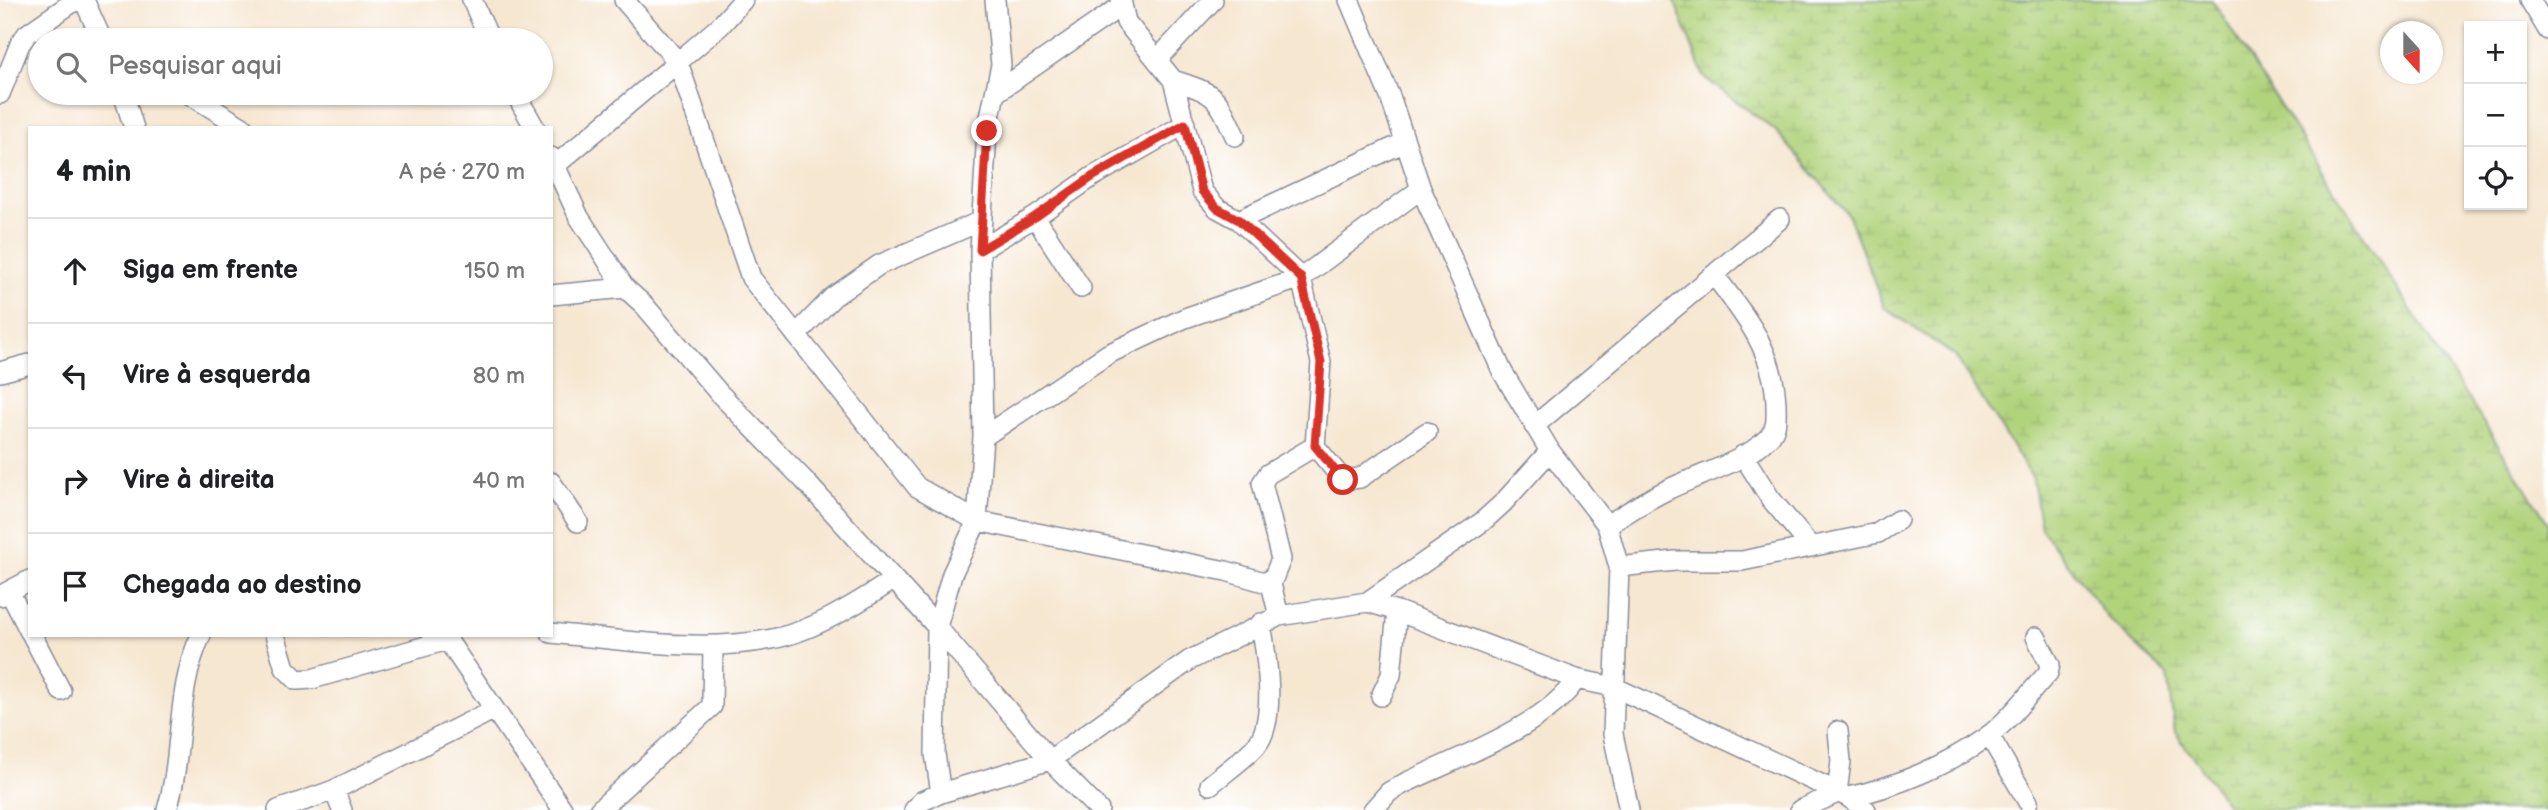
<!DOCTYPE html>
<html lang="pt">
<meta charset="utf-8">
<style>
body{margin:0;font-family:"Balsamiq Sans",sans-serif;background:#f2f2f2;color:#202124}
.controls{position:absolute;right:21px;top:21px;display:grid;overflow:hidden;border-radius:0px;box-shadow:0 2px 5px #0004}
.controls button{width:63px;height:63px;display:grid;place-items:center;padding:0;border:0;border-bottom:2px solid #e0e0e0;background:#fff;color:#202124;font:35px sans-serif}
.compass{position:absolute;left:2380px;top:21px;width:63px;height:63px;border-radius:50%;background:#fff;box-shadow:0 2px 5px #0004;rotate:159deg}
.stop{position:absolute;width:21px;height:21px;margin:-16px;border:5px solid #d93025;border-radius:50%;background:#fff}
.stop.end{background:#d93025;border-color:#fff;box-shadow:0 2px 7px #0008}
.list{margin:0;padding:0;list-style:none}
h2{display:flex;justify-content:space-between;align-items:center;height:91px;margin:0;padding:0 28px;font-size:30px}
h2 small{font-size:23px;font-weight:400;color:#757577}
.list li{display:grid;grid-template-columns:46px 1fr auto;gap:21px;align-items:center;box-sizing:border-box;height:105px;padding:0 28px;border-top:2px solid #e0e0e0}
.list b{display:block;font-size:26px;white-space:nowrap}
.list em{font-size:23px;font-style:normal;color:#757577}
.icon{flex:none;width:38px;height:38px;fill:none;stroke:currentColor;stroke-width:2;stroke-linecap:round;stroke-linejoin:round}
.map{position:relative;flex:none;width:2548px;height:810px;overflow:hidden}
.search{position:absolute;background:#fff;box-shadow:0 2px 5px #0004;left:28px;top:28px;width:525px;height:77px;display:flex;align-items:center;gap:18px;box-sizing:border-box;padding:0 24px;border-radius:38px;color:#757577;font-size:26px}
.panel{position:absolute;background:#fff;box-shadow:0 2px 5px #0004;left:28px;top:126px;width:525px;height:511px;border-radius:0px}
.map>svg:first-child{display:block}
.wetland{fill:url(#wetland-marsh);stroke:#66816d;stroke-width:2}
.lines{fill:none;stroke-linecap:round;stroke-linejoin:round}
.street-casing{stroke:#888b98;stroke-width:22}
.street{stroke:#fff;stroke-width:19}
.route{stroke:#d93025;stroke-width:9}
</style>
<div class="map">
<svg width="2548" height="810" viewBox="0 0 2548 810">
<defs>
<pattern id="wetland-marsh" width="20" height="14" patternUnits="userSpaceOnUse" patternTransform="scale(1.75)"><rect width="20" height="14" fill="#b1d37c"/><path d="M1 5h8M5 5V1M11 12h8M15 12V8" fill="none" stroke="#98b56e"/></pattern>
</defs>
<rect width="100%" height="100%" fill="#fff"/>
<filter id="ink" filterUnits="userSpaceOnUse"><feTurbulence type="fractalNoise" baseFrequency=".0143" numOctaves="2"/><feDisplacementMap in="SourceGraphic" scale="14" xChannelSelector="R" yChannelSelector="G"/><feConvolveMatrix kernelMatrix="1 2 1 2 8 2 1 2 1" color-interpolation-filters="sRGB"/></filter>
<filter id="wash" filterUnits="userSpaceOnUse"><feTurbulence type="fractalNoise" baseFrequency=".00686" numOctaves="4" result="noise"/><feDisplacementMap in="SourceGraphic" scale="28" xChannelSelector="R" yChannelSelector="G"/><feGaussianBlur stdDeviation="1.57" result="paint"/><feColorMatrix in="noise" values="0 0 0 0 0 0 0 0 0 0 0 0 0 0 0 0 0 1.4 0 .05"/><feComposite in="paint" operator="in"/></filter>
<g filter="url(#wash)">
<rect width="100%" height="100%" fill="#f6e7d1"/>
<path class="wetland" d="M1674,0h538l336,523v287h-317l-56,-78 -8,-57 -59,-57 -67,-90 -8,-49 -78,-123 -71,-49 -35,-91 -73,-85 -72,-54z"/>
</g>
<g filter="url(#ink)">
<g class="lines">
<defs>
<path id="street" d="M84,0l18,40
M472,0l18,40
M743,0l-23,26 -42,36 73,216 166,209 60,34 249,50 45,13 8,32 88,-14 30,9 179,68 38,8 234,110 18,13
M995,0l6,65 -14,66 -7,119 3,187 -6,84 -25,53 -15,53 113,133 49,50
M1121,0l5,22 47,58 29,111 15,17 22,12 62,58 20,84 -6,84 -47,28 -6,9 19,76 -10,25
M1349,0l42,99 30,90 81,182 48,80 57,74 12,42 -6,167 16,76
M2530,0l18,30
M1157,60l56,-60
M1173,80c43,14 43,14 62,56
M997,92l124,-86
M123,93l11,35
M187,93l57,35
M515,93l20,35
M0,94l20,-50 7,-10 49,-34
M551,157l28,60 46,71
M551,169l127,-107 -54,-62
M1035,217l46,71
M1239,220l166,-78
M980,250l55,-33 57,-40 93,-53
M551,295l74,-7 19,17 75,88 85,87 133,147 -2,127 6,39
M796,335l37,-38 46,-32 102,-44
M0,372l30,-8
M1534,426l246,-207
M983,437l125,-83 77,-36 116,-40 120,-89
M1315,446l28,34 17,-2 67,-46
M1743,455l27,43 41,49
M551,482l27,40
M1607,525c20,-12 39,-25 60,-35 32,-16 75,-26 101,-52 10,-10 8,-21 8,-35 -2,-52 -31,-88 -62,-128
M1619,567l56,-6h67l136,-28 20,-13
M9,591l21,41
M0,596l30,-16
M1367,602l115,-80 21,-19 47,-52
M551,633c73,7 149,20 221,6 42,-8 86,-36 121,-59
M32,635l29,56
M275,635l10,33 12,12 15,-1 135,-39
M444,635l119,175
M1381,696l10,-21 6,-64
M1989,735l39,67
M1210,785c14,-12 33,-25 46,-39 22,-26 10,-92 5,-123
M334,790l8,20
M1848,797c48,-10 100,-32 140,-61 22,-16 41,-43 60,-63l2,-8 -14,-28
M167,810c17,-58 8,-119 34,-175
M278,810l56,-20 159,-80
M599,810l113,-104 1,-61
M914,810l8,-9 19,-8 109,-33 140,-100 89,-44
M1373,810l16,-18 16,-9c48,-23 145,-59 171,-104
M1800,810l37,-17 4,-32 -3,-30"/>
</defs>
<use href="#street" class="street-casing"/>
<use href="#street" class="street"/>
</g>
</g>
<g class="lines" filter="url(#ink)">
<path class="route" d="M987,131l-7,119 55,-33 57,-40 93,-53 17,67 15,17 22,12 62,58 20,84 -6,84 28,34"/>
</g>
</svg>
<div class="controls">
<button>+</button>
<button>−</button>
<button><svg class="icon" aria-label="locate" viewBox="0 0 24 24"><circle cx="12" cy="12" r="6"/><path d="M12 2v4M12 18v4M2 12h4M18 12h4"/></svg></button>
</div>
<svg class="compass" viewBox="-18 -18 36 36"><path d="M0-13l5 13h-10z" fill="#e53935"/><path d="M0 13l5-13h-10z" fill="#757577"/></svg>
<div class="stop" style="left:1343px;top:480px"></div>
<div class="stop end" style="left:987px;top:131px"></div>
<div class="search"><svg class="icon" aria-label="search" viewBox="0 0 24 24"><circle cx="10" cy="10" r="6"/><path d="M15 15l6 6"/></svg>Pesquisar aqui</div>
<section class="panel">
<h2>4 min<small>A pé · 270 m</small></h2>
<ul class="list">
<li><svg class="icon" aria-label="ahead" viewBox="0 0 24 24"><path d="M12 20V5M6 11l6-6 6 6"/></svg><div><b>Siga em frente</b></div><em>150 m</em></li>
<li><svg class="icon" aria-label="left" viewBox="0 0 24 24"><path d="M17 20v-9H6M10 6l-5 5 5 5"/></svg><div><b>Vire à esquerda</b></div><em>80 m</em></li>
<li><svg class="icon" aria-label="right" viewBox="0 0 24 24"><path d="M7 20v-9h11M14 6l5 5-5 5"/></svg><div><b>Vire à direita</b></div><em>40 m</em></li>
<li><svg class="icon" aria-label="arrive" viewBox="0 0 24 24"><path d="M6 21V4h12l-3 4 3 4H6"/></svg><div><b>Chegada ao destino</b></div></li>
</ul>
</section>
</div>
